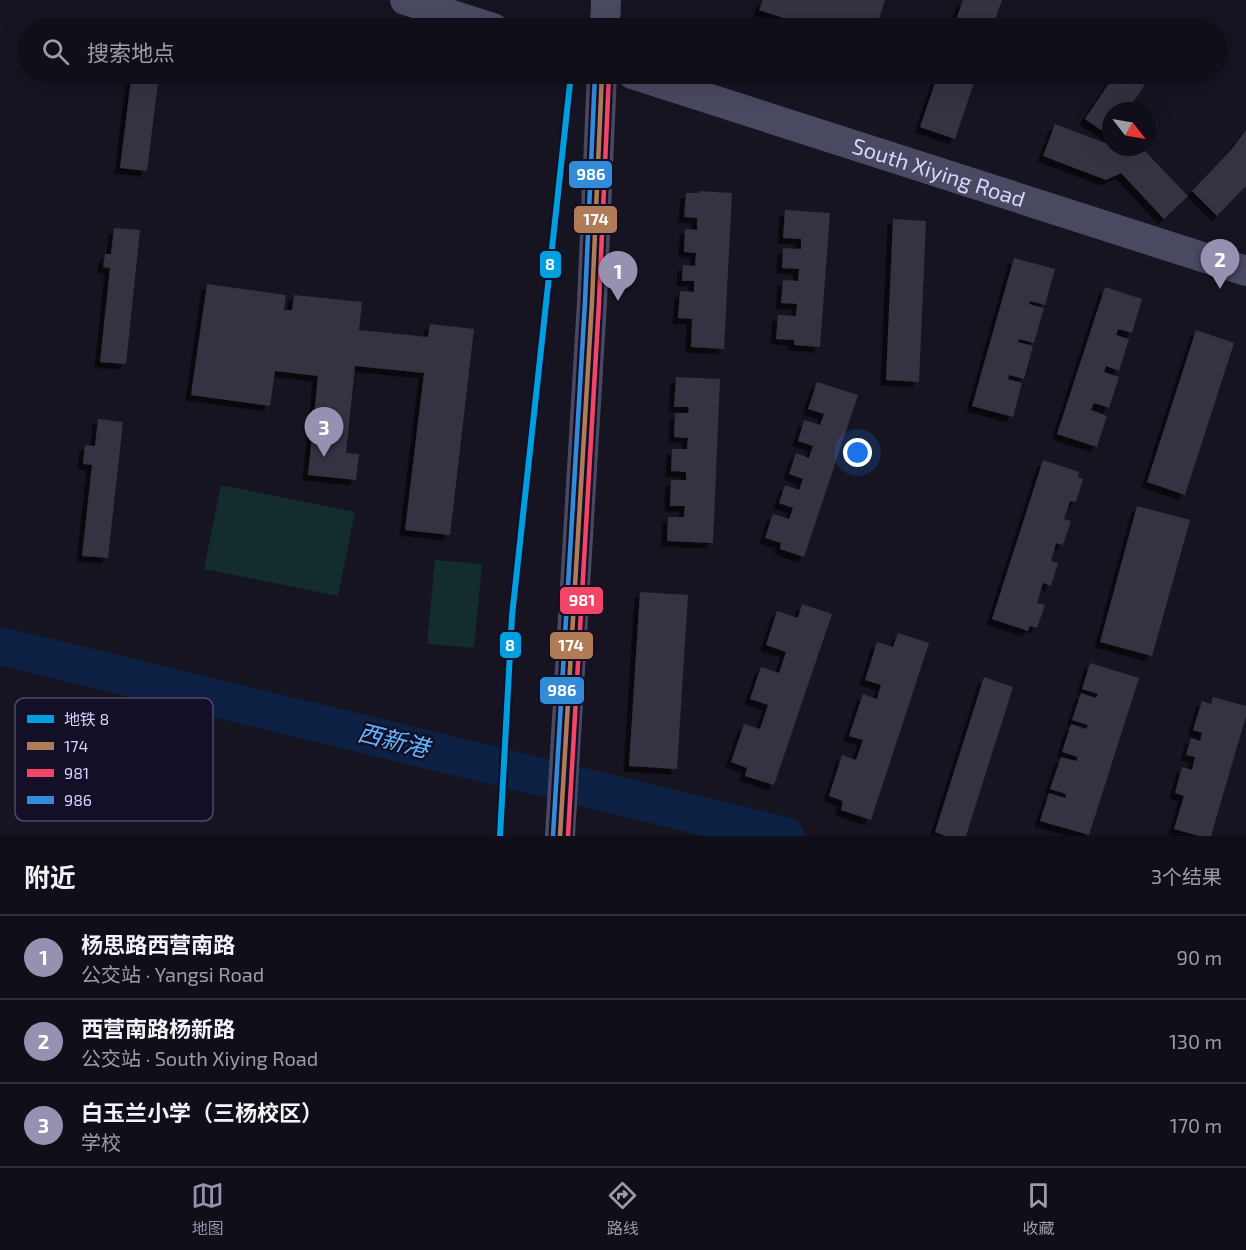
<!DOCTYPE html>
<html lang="zh">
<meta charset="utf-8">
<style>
body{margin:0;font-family:"Exo 2","Noto Sans SC",sans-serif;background:#1e1d26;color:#f1f3f6}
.compass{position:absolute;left:1102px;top:102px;width:54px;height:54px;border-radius:50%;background:#100f19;box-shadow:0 6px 24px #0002;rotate:121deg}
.you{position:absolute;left:858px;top:453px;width:21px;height:21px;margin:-15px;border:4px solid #fff;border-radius:50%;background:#1a73e8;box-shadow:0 0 0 9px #1a73e833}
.badge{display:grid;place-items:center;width:39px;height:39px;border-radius:50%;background:#9591b1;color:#fff;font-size:20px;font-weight:700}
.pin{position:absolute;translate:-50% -50px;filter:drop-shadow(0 2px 3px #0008)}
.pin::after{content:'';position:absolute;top:32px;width:21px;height:18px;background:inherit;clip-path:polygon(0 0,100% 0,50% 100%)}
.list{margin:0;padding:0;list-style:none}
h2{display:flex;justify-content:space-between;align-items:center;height:78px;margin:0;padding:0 24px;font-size:26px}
h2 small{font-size:20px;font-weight:400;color:#9c9ca2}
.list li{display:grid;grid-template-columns:39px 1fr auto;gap:18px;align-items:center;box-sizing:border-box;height:84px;padding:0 24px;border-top:2px solid #302f38}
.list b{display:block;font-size:22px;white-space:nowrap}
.list p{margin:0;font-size:20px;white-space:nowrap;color:#9c9ca2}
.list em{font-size:20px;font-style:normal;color:#9c9ca2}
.icon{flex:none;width:33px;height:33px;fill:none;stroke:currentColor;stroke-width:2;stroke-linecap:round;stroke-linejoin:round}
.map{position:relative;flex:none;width:1246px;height:836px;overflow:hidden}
.search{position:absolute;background:#100f19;box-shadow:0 6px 24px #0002;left:18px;right:18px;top:18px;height:66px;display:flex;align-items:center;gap:15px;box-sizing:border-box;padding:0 21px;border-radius:33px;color:#9c9ca2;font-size:22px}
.sheet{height:330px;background:#100f19}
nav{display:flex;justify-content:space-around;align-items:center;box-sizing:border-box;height:84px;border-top:2px solid #302f38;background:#100f19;font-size:16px;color:#9c9ca2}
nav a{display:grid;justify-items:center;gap:3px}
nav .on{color:#9591b1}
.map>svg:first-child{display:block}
.green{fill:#132c2d}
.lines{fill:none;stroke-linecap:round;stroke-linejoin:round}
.river{stroke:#0d2144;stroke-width:38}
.building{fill:#343243;filter:url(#shadow)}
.minor{stroke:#4a4962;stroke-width:30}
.bus-1-casing{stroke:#130f26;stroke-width:9}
.bus-2-casing{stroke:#130f26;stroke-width:9}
.bus-3-casing{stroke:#130f26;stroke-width:9}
.bus-1{stroke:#b07c57;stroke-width:4.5}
.bus-2{stroke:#f34667;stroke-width:4.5}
.bus-3{stroke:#338bd7;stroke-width:4.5}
.metro-1-casing{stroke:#130f26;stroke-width:10}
.metro-1{stroke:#009fdf;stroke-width:6}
.labels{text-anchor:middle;stroke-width:5;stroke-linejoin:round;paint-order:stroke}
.street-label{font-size:22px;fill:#d9d4ff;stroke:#130f26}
.water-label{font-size:24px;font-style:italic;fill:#62b6ff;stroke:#130f26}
.key{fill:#130f26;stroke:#4e4a67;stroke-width:1.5}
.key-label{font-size:16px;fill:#d9d4ff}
.line-badge{stroke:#130f26;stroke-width:2}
.badge-label{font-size:16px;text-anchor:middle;font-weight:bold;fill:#fff}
</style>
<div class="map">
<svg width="1246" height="836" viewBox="0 0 1246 836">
<defs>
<filter id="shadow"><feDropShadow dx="-5.5" dy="5.5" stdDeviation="0" flood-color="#0009"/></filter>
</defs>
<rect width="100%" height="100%" fill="#161421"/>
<path class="green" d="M221,485l134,27 -17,84 -134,-27z
M435,560l47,4 -8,84 -47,-4z"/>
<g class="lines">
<path class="river" d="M0,646l785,190"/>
</g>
<path class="building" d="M763,0h122l-9,28h-19l-9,-2 -1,2h-63l3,-9 -28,-9z
M963,0h39l-10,28h-39z
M121,74h38l-12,97 -27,-3 11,-89 -11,-1z
M938,74h39l-22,65 -35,-12z
M1115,74h37l-25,37h-16v26l-26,-18z
M1055,124l50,19 6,-1v5h30l47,49 -24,23 -43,-46 -15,7 -63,-24z
M1246,130v56l-29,30 -25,-25 39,-41z
M699,191l33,2 -8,156 -33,-2 1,-28 -14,-1 2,-27 14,1v-11h-12l1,-16 12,1 1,-13 -12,-1 1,-23 12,1v-12l-13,-1 2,-24h13z
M785,210l45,3 -10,134 -26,-2v-5l-18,-1 2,-24 18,1 1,-12 -16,-1 2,-23 15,1 1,-12 -17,-1 1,-20 18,1v-10l-18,-1z
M893,219l33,2 -7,161 -33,-2z
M114,228l26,2 -14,134 -26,-2 10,-94 -7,-1 2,-13h6z
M1014,258l41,11 -10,36 -15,-4 -1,3 15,4 -10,35 -15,-4 -1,3 15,4 -9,33 -15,-4 -1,4 14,4 -9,34 -41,-11z
M207,284l79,11 -2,15h8l2,-15 68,7 -3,28 69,7 2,-13 44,5 -24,206 -45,-5 19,-157 -69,-7 -9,87 13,1 -3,26 -48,-5 10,-99 -43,-5 -5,35 -79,-11z
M1105,287l37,12 -10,34 -14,-4 -2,6 13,4 -10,32 -13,-5 -2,6 15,5 -10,31 -15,-5 -3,7 16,6 -10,31 -40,-13z
M1196,330l38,13 -49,152 -38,-13z
M676,377l44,2 -7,164 -46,-2 1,-24h16l1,-11h-15l1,-26h15v-8l-15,-1 1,-22h15l1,-11 -14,-1 1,-24h13l1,-6h-15z
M817,382l41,13 -54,162 -24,-8 1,-6 -16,-5 8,-24 16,5 4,-11 -14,-5 6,-18 14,5 4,-11 -14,-5 7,-21 13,5 4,-12 -15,-5 6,-21 16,5 4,-11 -16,-5z
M98,419l25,3 -15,136 -26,-2 10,-91 -9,-1 2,-19 10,1z
M1043,460l36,12 -1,5 5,2 -7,23 -6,-1 -6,18 7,2 -8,24 -7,-2 -5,18 7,2 -7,23 -8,-3 -6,20 8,2 -8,23 -7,-2 -2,5 -36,-12z
M1137,506l53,14 -38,136 -52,-14z
M640,592l48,3 -11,174 -48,-3z
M802,604l30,10 -58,171 -29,-9 2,-8 -16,-6 13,-38 16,5 8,-24 -18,-6 11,-32 18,6 7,-21 -20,-7 11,-34 21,7z
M898,633l31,10 -58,177 -30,-10 2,-9 -14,-5 13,-41 14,5 7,-20 -14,-4 14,-42 14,5 4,-14 -16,-5 12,-38 16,5z
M1090,663l49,15 -50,157 -49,-14 9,-28 16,5 1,-4 -16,-5 11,-32 15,4 2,-4 -16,-5 9,-28 15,5 2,-4 -16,-5 9,-27 15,5 2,-4 -16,-5z
M984,677l29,10 -47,149h-20l-11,-4z
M1213,697l33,9v10l-35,120h-12l-25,-7 10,-33 -9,-3 7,-26 10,3 3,-13 -9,-2 5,-17 9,3 2,-8 -9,-3 9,-29 9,3z"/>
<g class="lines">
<g class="minor">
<path d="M405,0l88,28"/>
<path d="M605,28l1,-28"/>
<path id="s1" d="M632,74l614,197"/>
<path d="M560,836l32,-534 10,-228"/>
</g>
<defs>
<path id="bus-1" d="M560,836l32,-534 10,-228"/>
<path id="bus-2" d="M568,836l31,-534 10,-228"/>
<path id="bus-3" d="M553,836l32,-534 10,-228"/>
</defs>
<use href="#bus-1" class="bus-1-casing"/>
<use href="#bus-2" class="bus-2-casing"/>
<use href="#bus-3" class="bus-3-casing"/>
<use href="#bus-1" class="bus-1"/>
<use href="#bus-2" class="bus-2"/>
<use href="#bus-3" class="bus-3"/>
<defs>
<path id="metro-1" d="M500,836l12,-220 59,-542"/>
</defs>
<use href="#metro-1" class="metro-1-casing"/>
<use href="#metro-1" class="metro-1"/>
</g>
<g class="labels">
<g class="street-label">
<text dy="8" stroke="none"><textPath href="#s1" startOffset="322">South Xiying Road</textPath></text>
</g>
<g class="water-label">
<text transform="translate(393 741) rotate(14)" y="8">西新港</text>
</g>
</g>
<rect x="15" y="698" width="198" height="123" rx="9" class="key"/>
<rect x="27" y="715" width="27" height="8" fill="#009fdf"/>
<rect x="27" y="742" width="27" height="8" fill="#b07c57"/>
<rect x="27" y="769" width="27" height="8" fill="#f34667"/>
<rect x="27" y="796" width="27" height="8" fill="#338bd7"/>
<g class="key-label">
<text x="64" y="725">地铁 8</text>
<text x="64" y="752">174</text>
<text x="64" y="779">981</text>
<text x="64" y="806">986</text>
</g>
<g class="line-badge">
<rect x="568" y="160" width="45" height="29" rx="6" fill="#338bd7"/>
<rect x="573" y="205" width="45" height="29" rx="6" fill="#b07c57"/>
<rect x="539" y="250" width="23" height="29" rx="6" fill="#009fdf"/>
<rect x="559" y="586" width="45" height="29" rx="6" fill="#f34667"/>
<rect x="499" y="631" width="23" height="28" rx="6" fill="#009fdf"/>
<rect x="549" y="631" width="45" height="29" rx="6" fill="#b07c57"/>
<rect x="539" y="676" width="46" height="29" rx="6" fill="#338bd7"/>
</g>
<g class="badge-label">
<text x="591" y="180">986</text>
<text x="596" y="225">174</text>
<text x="550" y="270">8</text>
<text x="582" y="606">981</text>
<text x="510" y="651">8</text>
<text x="571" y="651">174</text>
<text x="562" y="696">986</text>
</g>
</svg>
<svg class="compass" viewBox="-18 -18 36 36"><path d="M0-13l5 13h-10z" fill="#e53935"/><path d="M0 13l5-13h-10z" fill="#9c9ca2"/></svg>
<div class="you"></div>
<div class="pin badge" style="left:618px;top:301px">1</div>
<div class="pin badge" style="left:1220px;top:289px">2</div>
<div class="pin badge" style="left:324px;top:457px">3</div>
<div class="search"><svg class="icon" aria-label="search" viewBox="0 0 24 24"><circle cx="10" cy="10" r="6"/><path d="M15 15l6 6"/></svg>搜索地点</div>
</div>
<section class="sheet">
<h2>附近<small>3个结果</small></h2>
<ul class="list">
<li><span class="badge">1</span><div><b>杨思路西营南路</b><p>公交站 · Yangsi Road</p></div><em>90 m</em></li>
<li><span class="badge">2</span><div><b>西营南路杨新路</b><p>公交站 · South Xiying Road</p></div><em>130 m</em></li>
<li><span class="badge">3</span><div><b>白玉兰小学（三杨校区）</b><p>学校</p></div><em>170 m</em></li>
</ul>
</section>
<nav>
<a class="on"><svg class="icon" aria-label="map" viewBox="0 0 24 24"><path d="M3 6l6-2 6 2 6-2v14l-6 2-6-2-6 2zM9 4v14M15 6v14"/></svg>地图</a>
<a><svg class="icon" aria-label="directions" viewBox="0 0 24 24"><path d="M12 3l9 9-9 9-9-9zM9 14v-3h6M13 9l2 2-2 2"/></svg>路线</a>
<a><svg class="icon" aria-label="saved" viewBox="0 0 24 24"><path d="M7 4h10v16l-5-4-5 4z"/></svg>收藏</a>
</nav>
